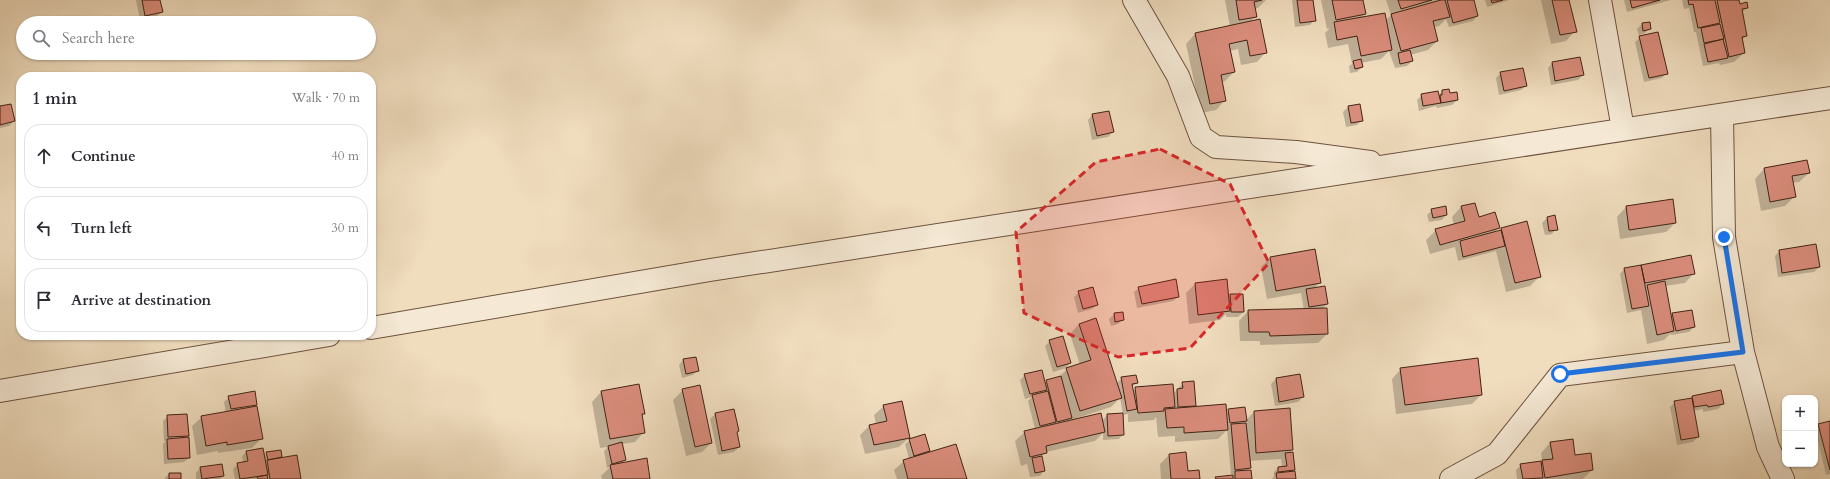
<!DOCTYPE html>
<meta charset="utf-8">
<style>
body{margin:0;font-family:Cardo,serif;background:#f2f2f3;color:#2b2b33}
.controls{position:absolute;right:12px;bottom:12px;display:grid;overflow:hidden;border-radius:8px;box-shadow:0 1px 3px #0004}
.controls button{width:36px;height:36px;display:grid;place-items:center;padding:0;border:0;border-bottom:1px solid #e1e1e2;background:#fff;color:#2b2b33;font:20px sans-serif}
.stop{position:absolute;width:12px;height:12px;margin:-9px;border:3px solid #1a73e8;border-radius:50%;background:#fff}
.stop.end{background:#1a73e8;border-color:#fff;box-shadow:0 1px 4px #0008}
.list{margin:0;padding:0;list-style:none}
h2{display:flex;justify-content:space-between;align-items:center;height:52px;margin:0;padding:0 16px;font-size:17px}
h2 small{font-size:13px;font-weight:400;color:#7c7c81}
.list li{display:grid;grid-template-columns:26px 1fr auto;gap:12px;align-items:center;box-sizing:border-box;height:64px;margin:0 8px 8px;padding:0 8px;border:1px solid #e1e1e2;border-radius:16px}
.list b{display:block;font-size:15px;white-space:nowrap}
.list em{font-size:13px;font-style:normal;color:#7c7c81}
.icon{flex:none;width:22px;height:22px;fill:none;stroke:currentColor;stroke-width:2;stroke-linecap:round;stroke-linejoin:round}
.map{position:relative;flex:none;width:1830px;height:479px;overflow:hidden}
.search{position:absolute;background:#fff;box-shadow:0 1px 3px #0004;left:16px;top:16px;width:360px;height:44px;display:flex;align-items:center;gap:10px;box-sizing:border-box;padding:0 14px;border-radius:22px;color:#7c7c81;font-size:15px}
.panel{position:absolute;background:#fff;box-shadow:0 1px 3px #0004;left:16px;top:72px;width:360px;height:268px;border-radius:16px}
.map>svg:first-child{display:block}
.shadow{fill:#0003;fill-rule:evenodd}
.building{fill:#da8d7c;stroke:#432315}
.lines{fill:none;stroke-linecap:round;stroke-linejoin:round}
.street-casing{stroke:#6e523f;stroke-width:24}
.street{stroke:#f5e9d5;stroke-width:22}
.route{stroke:#1a73e8;stroke-width:5}
.marked{fill:#d62828;fill-opacity:0.2;stroke:#d62828;stroke-width:3;stroke-dasharray:8 5;stroke-linejoin:round}
</style>
<div class="map">
<svg width="1830" height="479" viewBox="0 0 1830 479">
<rect width="100%" height="100%" fill="#f0ddbe"/>
<filter id="stains"><feTurbulence type="fractalNoise" baseFrequency=".005" numOctaves="4"/><feColorMatrix values="0 0 0 0 .2 0 0 0 0 .09 0 0 0 0 .02 0 0 0 .5 -.17"/></filter>
<radialGradient id="worn" r=".72"><stop offset=".6" stop-color="#630" stop-opacity="0"/><stop offset="1" stop-color="#630" stop-opacity=".3"/></radialGradient>
<path class="shadow" d="M136,0h23l3,12 -5,4 -17,4z
M1225,0h41l-8,8 -4,1 2,7 -6,6 16,30 -9,10 -16,3 -3,-16 -8,2 4,21 -9,9 -4,1 4,18 -9,10 -15,3 -15,-69 9,-10 35,-7z
M1292,0h20l2,20 -4,5 -15,2z
M1321,0h41l3,14 -5,5 25,2 6,-6 -5,-15h87l4,16 -4,5 -24,6 -3,-8 -7,7 -6,1 4,14 -9,9 -18,5 2,6 -5,5 -12,2 -6,-17 -8,8 -20,4 1,4 -5,5 -7,1 -1,-7 3,-2 -4,-20 -20,4 -3,-15 5,-5 -3,1z
M1485,0h24l-22,7z
M1541,0h27l7,31 -9,10 -15,3z
M1624,0h47l-44,12z
M1682,0h56l1,5 8,3 -6,5 5,23 -5,5 3,12 -10,9 -14,3 -1,-2 -16,3 -7,-34h-2l-5,-24 -5,1z
M1642,24l8,4 -5,5 -6,2 -2,-6z
M1640,37l26,36 -4,5 -18,4 -9,-40z
M1552,63l31,12 -5,5 -27,5 -3,-17z
M1501,73l25,13 -5,4 -22,5 -3,-17z
M1442,91l15,9 -5,5 -15,3 -1,-2 -17,5 -2,-11 5,-5 16,1z
M1359,105l3,15 -5,5 -11,2 -3,-15 5,-5z
M0,107l14,14 -5,5 -9,2z
M1092,115l21,17 -5,5 -16,3 -4,-20z
M1806,161l3,12 -10,9 -7,1 3,13 -10,10 -24,5 -6,-32 9,-10z
M1672,201l3,22 -9,9 -46,7 -3,-22 9,-10z
M1474,204l4,14 21,10 -6,5 6,-1 3,-3 38,47 -10,10 -24,6 -10,-41 -38,10 -3,-14 -25,7 -4,-14 10,-10 18,-5 -2,-8 9,-10z
M1432,210l14,5 -4,5 -13,2 -2,-7z
M1554,216l2,13 -4,5 -7,1 -3,-12 5,-5z
M1779,251l40,16 -5,5 -36,5 -3,-21z
M1691,256l3,17 -9,10 -20,3 6,31 2,-3 21,13 -5,5 -18,3v-2l-7,7 -17,4 -6,-34 -14,3 -7,-39 4,-5z
M1270,258l50,24 -6,7 13,15 -5,5 5,25 -9,9 -58,2v-4h-20l-1,-20 9,-10 56,-1 -3,-17 -34,6 -6,-32z
M1195,284l33,14 2,-3 13,17 -5,5h-12v-3l-6,6 -31,4 -3,-31z
M1139,288l39,9 -5,4 -36,7 -3,-16z
M1079,292l18,13 -5,4 -14,4 -4,-16z
M1122,313l1,7 -5,4 -7,2 -2,-7 5,-5z
M1079,324l37,60 6,-6 15,5 -5,4 1,4 3,-3 37,6 10,-11 11,22 -2,3 34,5 3,-3 17,10 8,-8 38,38 -4,4 6,16 -2,2 3,7h-23l2,-3v-4l4,-4 4,-1 -1,-8 -32,2 1,7 -4,3 5,8h-36l16,-2 3,-3h-3l-4,-44 -9,9 -43,3v-6l-17,1 -2,-20 -2,3 -26,2v-8l-6,1 1,19 -4,5 -16,1v-7l-8,8 -49,11 -5,5 3,14 -4,5 -10,1 -3,-13 -6,2 -6,-25 10,-9 10,-3 -7,-28 4,-4 -7,2 -5,-19 5,-5 19,8 14,-5 9,-9 13,-4 -10,-31zM1120,398l3,16 -16,1 -5,6 -27,-1 -1,-1 37,-12z
M1050,341l20,22 -4,5 -13,4 -8,-26z
M683,360l15,10 -5,5 -11,3 -3,-13z
M1401,369l80,26 -9,9 -76,10 -4,-35z
M1276,379l27,18 -5,5 -23,4 -4,-22z
M638,385l6,28 -3,3 3,16 -9,10 -13,2 3,16 -4,4 28,15h-47l-1,-3 9,-9 -3,1 -3,-17 4,-4 -8,1 -8,-46 9,-10z
M683,390l28,53 -9,9 -16,4 -13,-56z
M229,397l27,7 -3,4 9,30 -10,10 -34,5v-2l-21,4 -5,-29 10,-9 24,-4 -2,-11z
M1692,397l31,7 -5,5 -15,3v-3l-10,2 5,26 -5,5 -16,3 -7,-38 5,-5 15,-2z
M884,406l25,32 -10,9 -34,7 -5,-19 10,-10 6,-1 -2,-9z
M734,410l4,21 -2,2 3,14 -5,5 -16,3 -8,-36 5,-5z
M168,416l20,19 -3,4 4,19 -5,4 -20,2 -1,-20 3,-3h-2l-1,-20z
M1830,422v52l-4,1 -11,-46 4,-4z
M910,440l19,11 -3,4 40,24h-69l-3,-9 10,-9 5,-2 -4,-15z
M1550,443l24,13 18,14 -9,9h-66l-1,-9 5,-5 19,-1 2,-3 -1,-8z
M247,451l17,5 3,-3 14,4 -2,2 21,20h-65l-2,-10 5,-5 5,-1 -1,-7z
M1169,455l18,17 12,7h-38l-1,-15z
M200,468l23,8 -3,3h-24v-6z
M169,474l11,5h-16z"/>
<path class="building" d="M142,0h18l3,12 -18,4z
M1236,0h26l-8,2 3,15 -18,3z
M1297,0h16l3,21 -16,2z
M1332,0h31l3,14 -30,6z
M1398,0h34l-31,9z
M1441,0h4l5,17 -17,4 5,20 -37,10 -10,-37z
M1447,0h27l4,16 -25,7z
M1491,0h12l-11,3z
M1552,0h17l8,32 -17,3z
M1630,0h30l-28,8z
M1688,0h27l5,23 -22,5 -5,-24 -4,1z
M1717,0h22l1,4 7,-2 1,6 -6,1 5,27 -5,1 3,16 -16,4z
M1385,13l7,37 -31,6 -4,-20 -20,4 -3,-18z
M1260,19l7,34 -17,3 -3,-16 -18,4 6,28 -14,3 5,26 -16,3 -15,-71z
M1650,22l1,7 -8,2 -1,-8z
M1720,24l4,15 -20,4 -3,-15z
M1658,32l10,42 -19,4 -10,-42z
M1723,39l5,19 -20,4 -4,-18z
M1410,50l3,11 -13,3 -2,-11z
M1580,57l4,18 -29,6 -3,-19z
M1361,59l2,8 -8,2 -2,-8z
M1523,68l4,18 -23,5 -4,-19z
M1449,89l1,4 7,-1 1,8 -17,3 -1,-8h2v-5z
M1438,91l3,12 -18,3 -2,-12z
M11,104l4,17 -15,4v-19z
M1360,104l3,17 -12,2 -3,-17z
M1109,111l5,21 -17,4 -5,-22z
M1807,160l3,13 -18,3 4,21 -26,5 -6,-34z
M1673,199l3,24 -47,7 -3,-24z
M1475,203l4,14 16,-5 5,16 -60,17 -5,-16 30,-8 -4,-15z
M1446,206l1,9 -14,3 -2,-9z
M1555,215l3,15 -9,1 -2,-14z
M1527,221l14,56 -26,6 -14,-55z
M1501,230l4,16 -42,11 -3,-16z
M1816,244l4,23 -38,6 -3,-23z
M1315,249l6,34 -45,8 -6,-34z
M1691,255l4,19 -50,9 -4,-18z
M1641,265l8,41 -17,3 -8,-41z
M1176,279l3,18 -37,7 -4,-17z
M1227,279l3,32 -32,4 -3,-32z
M1665,281l9,50 -17,4 -10,-50z
M1325,286l3,18 -19,3 -3,-18z
M1093,287l5,18 -15,4 -5,-18z
M1230,294h13l1,18h-13z
M1327,308l1,26 -58,2 -1,-4h-20l-1,-22z
M1692,310l3,17 -19,4 -4,-18z
M1123,312l1,8 -9,2 -1,-9z
M1096,318l26,80 -42,13 -14,-43 25,-8 -12,-36z
M1063,336l8,27 -14,4 -8,-27z
M696,357l3,14 -13,3 -3,-15z
M1478,358l4,37 -77,10 -5,-37z
M1042,370l5,20 -17,4 -6,-20z
M1300,374l4,23 -25,5 -3,-24z
M1136,375l2,8 -6,1 5,25 -10,2 -6,-34z
M1061,376l11,42 -15,4 -11,-42z
M1194,381l2,25 -18,1 -1,-18 6,-1 -1,-6z
M639,384l6,30h-3l3,19 -35,6 -9,-48z
M1173,384l2,23 -11,1v3l-26,2 -3,-26z
M700,385l12,58 -17,4 -13,-58z
M1721,390l3,14 -16,3 -1,-2 -13,2 -2,-11z
M255,391l2,14 -26,4 -3,-13z
M1048,391l8,31 -16,4 -8,-31z
M1692,398l7,39 -18,3 -7,-39z
M902,401l8,37 -36,7 -5,-20 18,-4 -4,-16z
M1226,404l2,26 -44,3v-6l-17,1 -2,-19z
M257,406l6,33 -36,6v-3l-21,4 -5,-30z
M1245,407l2,14 -17,2 -2,-14z
M1290,408l3,42 -37,3 -2,-42z
M734,409l5,22 -2,1 3,15 -18,4 -7,-38z
M1101,413l4,19 -59,14 1,7 -17,4 -6,-26z
M1123,413l1,22 -16,1 -1,-22z
M187,414l2,22 -21,1 -1,-22z
M1830,421v49l-12,-46z
M1246,423l5,45 -16,2 -4,-46z
M925,434l5,17 -16,5 -5,-17z
M189,437l1,21 -22,1 -1,-20z
M1573,439l2,16 16,-2 2,17 -48,8 -3,-18 11,-1 -3,-17z
M622,442l4,18 -14,4 -4,-18z
M956,444l11,35h-59l-5,-19z
M263,448l5,27 -28,4 -3,-16 11,-2 -2,-10z
M281,450l1,7 -14,3 -2,-8z
M1186,452l2,19 11,-1 1,9h-29l-2,-25z
M1293,452l2,18 -17,2v-5l9,-1 -2,-13z
M297,455l4,24h-31l-3,-19z
M1042,456l3,15 -10,2 -3,-15z
M647,458l3,21h-37l-3,-14z
M1541,461l2,17 -20,1 -3,-15z
M222,464l2,12 -22,3 -2,-12z
M1251,470l1,9h-17v-8z
M1295,471l1,8h-19l-1,-6z
M169,473h12v6h-12z
M267,475l1,4h-10l-1,-2z
M1233,475v4h-17l-1,-2z"/>
<g class="lines">
<defs>
<path id="street" d="M1134,0l44,76 23,61 15,10 80,5 74,10
M1600,0l23,129
M1722,115l2,122 19,115 25,95 15,32
M371,328l339,-58 1120,-172
M0,391l329,-56
M1451,479l46,-25 63,-79 183,-23"/>
</defs>
<use href="#street" class="street-casing"/>
<use href="#street" class="street"/>
</g>
<g class="lines">
<path class="route" d="M1560,374l183,-22 -19,-115"/>
</g>
<path class="marked" d="M1160,149l70,35 39,79 -79,85 -72,9 -94,-44 -8,-81 80,-70z"/>
<rect width="100%" height="100%" filter="url(#stains)"/>
<rect width="100%" height="100%" fill="url(#worn)"/>
</svg>
<div class="controls">
<button>+</button>
<button>−</button>
</div>
<div class="stop" style="left:1560px;top:374px"></div>
<div class="stop end" style="left:1724px;top:237px"></div>
<div class="search"><svg class="icon" aria-label="search" viewBox="0 0 24 24"><circle cx="10" cy="10" r="6"/><path d="M15 15l6 6"/></svg>Search here</div>
<section class="panel">
<h2>1 min<small>Walk · 70 m</small></h2>
<ul class="list">
<li><svg class="icon" aria-label="ahead" viewBox="0 0 24 24"><path d="M12 20V5M6 11l6-6 6 6"/></svg><div><b>Continue</b></div><em>40 m</em></li>
<li><svg class="icon" aria-label="left" viewBox="0 0 24 24"><path d="M17 20v-9H6M10 6l-5 5 5 5"/></svg><div><b>Turn left</b></div><em>30 m</em></li>
<li><svg class="icon" aria-label="arrive" viewBox="0 0 24 24"><path d="M6 21V4h12l-3 4 3 4H6"/></svg><div><b>Arrive at destination</b></div></li>
</ul>
</section>
</div>
